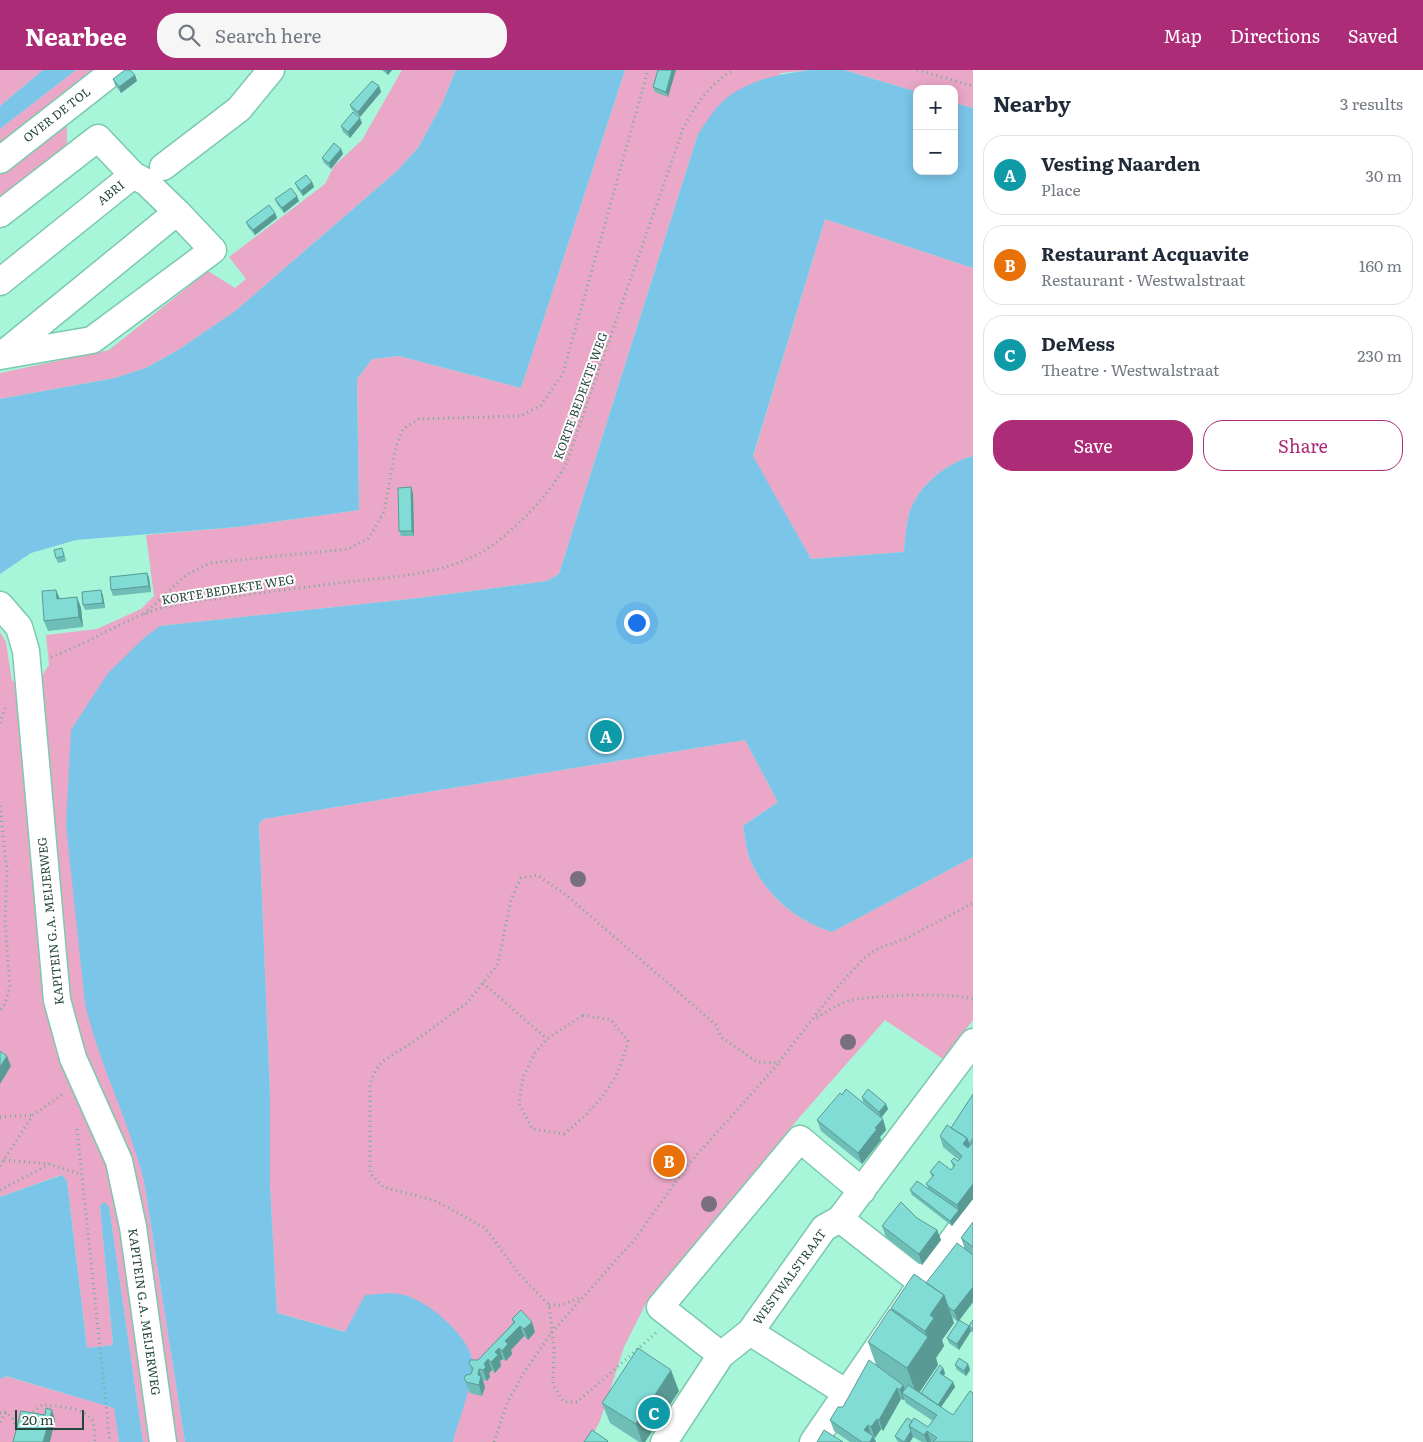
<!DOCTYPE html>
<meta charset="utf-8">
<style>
body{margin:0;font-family:Literata,serif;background:#f6f6f7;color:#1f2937}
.controls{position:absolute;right:15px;top:15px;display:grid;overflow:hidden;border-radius:10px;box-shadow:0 2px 12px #0003}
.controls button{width:45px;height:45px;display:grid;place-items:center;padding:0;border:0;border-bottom:1px solid #e0e1e3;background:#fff;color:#1f2937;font:25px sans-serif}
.scale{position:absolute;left:15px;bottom:12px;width:69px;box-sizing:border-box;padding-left:5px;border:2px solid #244539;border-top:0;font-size:14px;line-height:18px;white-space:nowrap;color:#244539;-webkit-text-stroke:4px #fff;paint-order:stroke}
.you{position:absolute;left:636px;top:552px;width:18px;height:18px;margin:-12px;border:4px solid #fff;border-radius:50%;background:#1a73e8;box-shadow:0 0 0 8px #1a73e833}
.badge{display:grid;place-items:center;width:32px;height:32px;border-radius:50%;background:#ad2c78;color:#fff;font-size:16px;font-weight:700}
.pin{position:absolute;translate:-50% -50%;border:2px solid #fff;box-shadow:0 1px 5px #0006}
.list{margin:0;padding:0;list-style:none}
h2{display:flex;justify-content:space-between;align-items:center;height:65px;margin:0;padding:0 20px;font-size:21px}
h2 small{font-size:16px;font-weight:400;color:#747a83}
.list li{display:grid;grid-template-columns:32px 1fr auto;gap:15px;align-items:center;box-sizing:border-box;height:80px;margin:0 10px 10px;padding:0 10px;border:1px solid #e0e1e3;border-radius:20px}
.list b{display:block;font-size:19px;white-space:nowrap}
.list p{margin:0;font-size:16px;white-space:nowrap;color:#747a83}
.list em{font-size:16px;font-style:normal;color:#747a83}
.actions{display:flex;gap:10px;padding:15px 20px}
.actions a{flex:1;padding:11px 0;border:1px solid #ad2c78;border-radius:20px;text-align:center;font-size:18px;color:#ad2c78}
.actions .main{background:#ad2c78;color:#fff}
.icon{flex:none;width:28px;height:28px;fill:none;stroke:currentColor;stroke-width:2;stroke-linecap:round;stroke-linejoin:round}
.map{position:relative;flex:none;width:973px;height:1372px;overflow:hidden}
header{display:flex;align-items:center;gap:30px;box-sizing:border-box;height:70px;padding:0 25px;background:#ad2c78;color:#fff}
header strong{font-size:24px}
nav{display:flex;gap:28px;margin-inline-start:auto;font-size:18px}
.search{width:350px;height:45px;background:#f6f6f7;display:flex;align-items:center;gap:12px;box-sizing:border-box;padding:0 18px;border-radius:20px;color:#747a83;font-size:19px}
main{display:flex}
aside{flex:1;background:#fff}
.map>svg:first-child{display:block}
.green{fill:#eaa7c7}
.water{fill:#7bc6e8}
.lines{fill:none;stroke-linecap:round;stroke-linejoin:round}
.minor-casing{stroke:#7cc9ad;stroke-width:29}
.path{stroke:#72ae98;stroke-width:3;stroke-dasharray:1 4;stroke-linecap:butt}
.minor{stroke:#fff;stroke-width:26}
.tree{fill:#79707f}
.wall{fill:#6ebdb7}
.shaded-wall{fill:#5a9a95}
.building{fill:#80dcd5;stroke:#5a9a95}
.labels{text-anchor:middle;stroke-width:4;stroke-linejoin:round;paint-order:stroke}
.street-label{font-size:12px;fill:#244539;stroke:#fff}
</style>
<header>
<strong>Nearbee</strong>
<div class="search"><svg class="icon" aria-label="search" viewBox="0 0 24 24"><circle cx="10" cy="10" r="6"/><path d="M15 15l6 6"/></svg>Search here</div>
<nav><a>Map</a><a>Directions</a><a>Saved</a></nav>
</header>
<main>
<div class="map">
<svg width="973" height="1372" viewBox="0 0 973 1372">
<rect width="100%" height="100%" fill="#a8f6d9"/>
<path class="green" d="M0,0h43l-43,36z
M76,0h31l-107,84v-25z
M402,0h54l-15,36 -23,42 -21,23 -163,141 -56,38 -32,18 -31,10 -115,21v-26l109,-23 99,-79 27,17 11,-9 -17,-22 96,-73 9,-18 28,-26z
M625,0h185l-28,3 -84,61 -139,440 -12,7 -128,17 -259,28 -22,528 6,27 41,261h-42l-34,-236h-9l13,139 -26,3 -20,-167 -6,-6 -61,22v-565l6,10 6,39 29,-4 8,-12 -3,-30 51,-6 44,-20 13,-13 -8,-61 91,-8 122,-17 -2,-131 15,-20 27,-3 122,32z
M844,0h129v38l-19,-5v-14h-37v3z
M67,49v32l-67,50v-28z
M825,149l148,49v188c-27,7 -56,31 -64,58 -3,12 -4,25 -5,38l-93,7 -58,-102z
M745,670l33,62 -35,24c2,10 3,24 7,34 17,36 45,60 82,72l141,-75v163l-30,39 -58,-39 -87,99 -153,186 -21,42 -24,74 -11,21h-136l20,-75 -196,-54 -7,-128v-90l-11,-271 4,-5z
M5,1306l110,32 4,34h-119v-63z"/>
<path class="water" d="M43,0h33l-76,59v-23z
M456,0h169l-104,318 -122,-32 -27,3 -15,20 2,131 -122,17 -161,13 -45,13 -31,21v-175l115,-21 31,-10 32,-18 56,-38 163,-141 21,-23 23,-42z
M810,0h34l73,22v79h37v-68l19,5v160l-148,-49 -72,237 58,103 93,-7c1,-13 2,-26 5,-38 8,-27 37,-51 64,-58v401l-141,75c-37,-12 -65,-36 -82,-72 -4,-10 -5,-24 -7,-34l35,-24 -33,-62 -482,79 -4,5 11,271v90l7,128 68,19 20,-37c11,0 24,-3 34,-1 26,3 77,46 74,74 -3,25 -14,50 -20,74h-268l-41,-261c-15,-60 -45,-117 -59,-177l-19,-179 5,-95 37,-57 37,-36 15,-11 259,-28 128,-17 12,-7 139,-440c7,-10 14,-22 23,-31 24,-23 58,-29 89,-33z
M62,1105l5,6 20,167 26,-3 -13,-139 4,-4 5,4 34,236h-24l-5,-34 -108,-32 -6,3v-182z"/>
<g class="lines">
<defs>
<path id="minor" d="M0,90l115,-90
M163,97l76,-58 32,-39
M0,144l98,-76 35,37 -133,107
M3,284l174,-142 -31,-30 -13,-7
M0,286l92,-16 121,-90 -36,-38
M0,535l19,22 7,24 31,349 16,58 46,103 14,66 30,215
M922,1213l51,-71
M750,1262l95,60
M721,1285l-61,-48 140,-168 62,52
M664,1372l57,-87 29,-23 74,-104 16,-9 133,-177
M813,1372l109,-159 -82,-64"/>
</defs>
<use href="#minor" class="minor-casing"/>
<path class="path" d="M917,0l56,16
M144,544l42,-39 24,-12 138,-14 21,-11 15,-26 12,-65 7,-18 16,-10 102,-3 20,-11 22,-32 85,-303
M51,587c33,-12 61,-30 93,-43 17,-7 35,-10 53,-13 50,-6 100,-13 150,-19 44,-5 93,-7 133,-29 31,-18 69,-57 86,-89l117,-335c12,-24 27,-46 51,-59
M0,653l5,-15
M0,736l7,65 -2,51 5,65 -6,19 -4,4
M483,913l64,56
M583,945l28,5 17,21c-11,45 -30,64 -64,93l-32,-5 -13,-26 4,-26 12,-24 12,-14z
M817,948c10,-7 20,-13 31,-17 22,-6 104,-9 125,-2
M0,1047l33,-2
M77,1059l33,313
M4,1090l46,4
M0,1096l33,-51 30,-21
M0,1120l50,-26 30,10
M549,1235h13l19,-8
M656,1263l-79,69h-13l-11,-17 1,-37 -5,-43 -29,-30 -35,-47 -49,-27 -53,-14 -13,-14v-89l5,-13 8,-10 36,-23 49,-36 30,-38 13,-65 10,-21 16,-3 28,19 151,131 5,12 36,25 21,1 62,-79 25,-27 14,-9 26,-9 68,-36
M0,1343l6,-1 7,7 5,10
M29,1345l13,-10c14,1 44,2 51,17 2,6 2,14 2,20
M0,1352l6,-10
M494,1372l13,-39 16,-29 29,-42 83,-93 52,-73 91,-102"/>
<use href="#minor" class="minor"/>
</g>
<g class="tree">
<circle cx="578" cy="809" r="8"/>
<circle cx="848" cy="972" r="8"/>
<circle cx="709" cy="1134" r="8"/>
</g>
<path class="wall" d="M382,0h10l-4,5z
M658,0l10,27 -13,-5 -2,-5z
M135,5l2,6 -16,12 -6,-8 -2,-6z
M379,16l2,6 -21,25 -8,-7 -2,-5z
M362,53l-12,15 -7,-6 -2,-6z
M341,79l2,5 -12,15 -7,-6 -2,-5z
M312,112l2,5 -11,9 -6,-8 -2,-5z
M275,129l24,2 -15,12 -7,-9z
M275,143l2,5 -22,17 -7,-8 -2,-5z
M413,423l1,43h-13l-2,-5z
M64,483l2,8 -8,2 -2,-5z
M147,503l2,5 2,14 -38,4 -2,-6z
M56,520l4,9 17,-2 4,11 2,19 -35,4 -4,-10z
M101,520l2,6 2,12 -20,2 -2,-5z
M973,1024v105l-21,27 -40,-31 -2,-5 18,-2 -2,-4 6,-7 -2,-5 21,-2 2,-3 -2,-6h7l1,-1 -16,-13 -3,-11 11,-8z
M842,1025l41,24 3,11 -6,7 1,3 -19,24 -41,-33 -4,-11z
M862,1027l24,7 2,5 -7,9 -18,-16z
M917,1148l20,12 4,10 -19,25 -36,-28 -4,-11z
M973,1152v33l-8,-6 -4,-11z
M926,1213l47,19 -14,18 10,6 4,-6v13l-2,-2 -12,19 -10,-7 -2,-5 11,-16 -6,-5 2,6 -12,17 2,6 -8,12 2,7 -19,27 2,1 22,-25 2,5 -1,3 9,6 2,5 -14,20 32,35h-51l-9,-5 -3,5h-11l-2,-1 -2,-5 17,-15 16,6 5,-6 -27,-18 -2,-4 -1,1 -2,-1 -18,32 -2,-2 -6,9 -1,-1 2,5h-26l-16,-11 -4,-11 13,-13 33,-42 -8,-23 23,-32v-2z
M512,1249l23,13 -7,8 -4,-4 -13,14 1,4 -6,7 -3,-2 -3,2 1,5 -6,7 -3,-3 -3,3 1,4 -3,4 -4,-1v1l2,6 -3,9 -12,-3 -6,-15 7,-4 1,-2 -3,-8 9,-4 35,-37z
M968,1294l2,6 -4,6 -9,-6 -2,-5z
M679,1321l-34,51h-6l-29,-19 -8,-20z"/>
<path class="shaded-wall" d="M386,0h6l-4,5z
M672,0h4l-8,27 -2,-5z
M135,5l2,6 -16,12 -2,-6z
M379,16l2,6 -21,25 -2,-5z
M360,48l2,5 -12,15 -2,-6z
M341,79l2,5 -12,15 -2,-6z
M312,112l2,5 -11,9 -2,-5z
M297,126l2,5 -15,12 -2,-5z
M275,143l2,5 -22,17 -2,-5z
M411,417l2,6 1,43 -2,-5z
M147,503l2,5 2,14 -2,-6z
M56,520l4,10 -3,-1z
M101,520l2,6 2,12 -2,-5z
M77,527l4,11 2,19 -4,-10z
M7,986l4,10 -11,18v-17z
M886,1034l2,5 -7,9 -2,-6z
M883,1049l3,11 -6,7 1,3 -19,24 -4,-11 17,-25z
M967,1068l4,11 -4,5 -4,-10z
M973,1114v15l-21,27 -2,-5 9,-11 -2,-5z
M937,1160l4,10 -19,25 -3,-11z
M973,1217v15l-15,20 -4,-11z
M944,1225l10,28 -12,17 2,6 -8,12 2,7 -21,31 -10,-28 20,-30 -2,-7 5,-16z
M532,1252l3,10 -7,8 -4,-11z
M520,1256l4,10 -13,14 1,4 -6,7 -4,-10 3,-10z
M969,1256l2,5 -12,19 -2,-6z
M499,1278l4,11 -3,2 1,5 -6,7 -4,-11 4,-10z
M488,1289l4,11 -3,3 1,4 -3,4 -4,-11 1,-6z
M968,1294l2,6 -4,6 -2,-5z
M943,1298l2,5 -3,5 -2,-5z
M479,1299l6,18 -3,9 -3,-11 -1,-10z
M671,1300l8,21 -34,51h-3l-6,-18z
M953,1312l2,5 -16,23 -2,-5z
M903,1315l4,10 -5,-2 2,6 -1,1 -3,-10z
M897,1318l4,11 -18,32 -4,-11z
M52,1340l3,10 -5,22h-7z
M877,1349l4,10 -6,9 -4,-11z
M868,1355l3,11 -7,-6z
M911,1361l2,6 -3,5h-5z
M927,1361l4,11h-4l-3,-7z
M873,1366l3,6h-6z"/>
<path class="building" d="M125,0h5l5,5 -16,12 -6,-8z
M658,0h14l-6,22 -13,-5z
M372,11l7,5 -21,26 -8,-7z
M353,42l7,6 -12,14 -7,-6z
M334,73l7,6 -12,14 -7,-5z
M306,105l6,7 -11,9 -6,-8z
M291,118l6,8 -15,12 -7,-9z
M269,135l6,8 -22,17 -7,-8z
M411,417l1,44h-13l-1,-43z
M62,478l2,8 -8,2 -2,-8z
M147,503l2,13 -38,4 -1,-13z
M56,520l1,9 20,-2 2,20 -35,4 -2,-30z
M101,520l2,13 -20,2 -1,-13z
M0,981l7,5 -7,11z
M846,1019l37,30 -8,9 2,1 -19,24 -41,-33 23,-27 2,2z
M868,1019l18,15 -7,8 -17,-15z
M973,1024v44l-4,6 -2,-6 -16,-10z
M947,1055l20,13 -4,6 5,4 5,-6v42l-16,21 -31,-21 8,-9 -4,-3 9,-11 12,9 4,-5 -4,-4 3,-3 4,3 4,-5 -22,-20z
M917,1111l42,29 -9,11 -40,-31z
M901,1132l16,16 20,12 -18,24 -37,-28z
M973,1152v25l-12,-9z
M957,1173l16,12v32l-19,24 -6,-4 -4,-12 -18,-12z
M914,1204l30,21 -14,20 4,3 -9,13 -34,-23z
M890,1239l38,28 -21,31 -39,-26z
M521,1240l11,12 -8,7 -4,-3 -15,15 3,3 -6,7 -3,-3 -4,4 3,3 -7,7 -3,-3 -4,5 2,3 -3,3 -4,-1 -1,6 3,1 -2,9 -13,-3 -2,-4 2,-3 5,-1 2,-6 -4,-4 1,-4h8l37,-38 -3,-3z
M959,1250l10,6 -12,18 -10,-6z
M973,1250v9l-4,-3z
M638,1278l33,22 -35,54 -34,-21z
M959,1288l9,6 -4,7 -9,-6z
M869,1290l34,25 -3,5 -3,-2 -18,32 -2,-1 -6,8 -3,-2 -4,5 9,6 -3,6h-8l-32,-22 8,-13h5z
M940,1295l3,3 -3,5 13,9 -15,23 -17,-12z
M908,1315l45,30 17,-24 3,2v49h-40l4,-4 -10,-7 -3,4 -15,-9 5,-8 14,9 9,-12 -35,-22z
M46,1338l6,2 -9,32h-30l8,-31 24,4z
M907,1348l5,3 -3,5 2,5 -7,11 -9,-6z
M592,1360l16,11 -1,1h-23z
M824,1360l19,12h-26z"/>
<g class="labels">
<g class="street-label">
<text transform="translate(57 45) rotate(-38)" y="4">OVER DE TOL</text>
<text transform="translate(111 123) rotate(-39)" y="4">ABRI</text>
<text transform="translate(581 326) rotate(-70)" y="4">KORTE BEDEKTE WEG</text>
<text transform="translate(228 520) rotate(-9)" y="4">KORTE BEDEKTE WEG</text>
<text transform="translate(51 851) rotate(-96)" y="4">KAPITEIN G.A. MEIJERWEG</text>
<text transform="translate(790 1207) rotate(-54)" y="4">WESTWALSTRAAT</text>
<text transform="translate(144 1242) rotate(82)" y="4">KAPITEIN G.A. MEIJERWEG</text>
</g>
</g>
</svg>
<div class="controls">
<button>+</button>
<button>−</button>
</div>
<div class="scale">20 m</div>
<div class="you"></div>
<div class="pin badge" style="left:606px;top:666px;background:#0f9aa8">A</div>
<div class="pin badge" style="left:669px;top:1091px;background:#e8710a">B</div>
<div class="pin badge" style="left:654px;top:1343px;background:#0f9aa8">C</div>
</div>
<aside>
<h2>Nearby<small>3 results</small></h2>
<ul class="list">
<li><span class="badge" style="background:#0f9aa8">A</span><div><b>Vesting Naarden</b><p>Place</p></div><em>30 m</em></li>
<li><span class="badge" style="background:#e8710a">B</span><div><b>Restaurant Acquavite</b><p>Restaurant · Westwalstraat</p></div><em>160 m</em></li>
<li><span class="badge" style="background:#0f9aa8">C</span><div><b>DeMess</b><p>Theatre · Westwalstraat</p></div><em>230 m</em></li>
</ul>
<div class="actions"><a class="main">Save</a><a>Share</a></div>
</aside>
</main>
